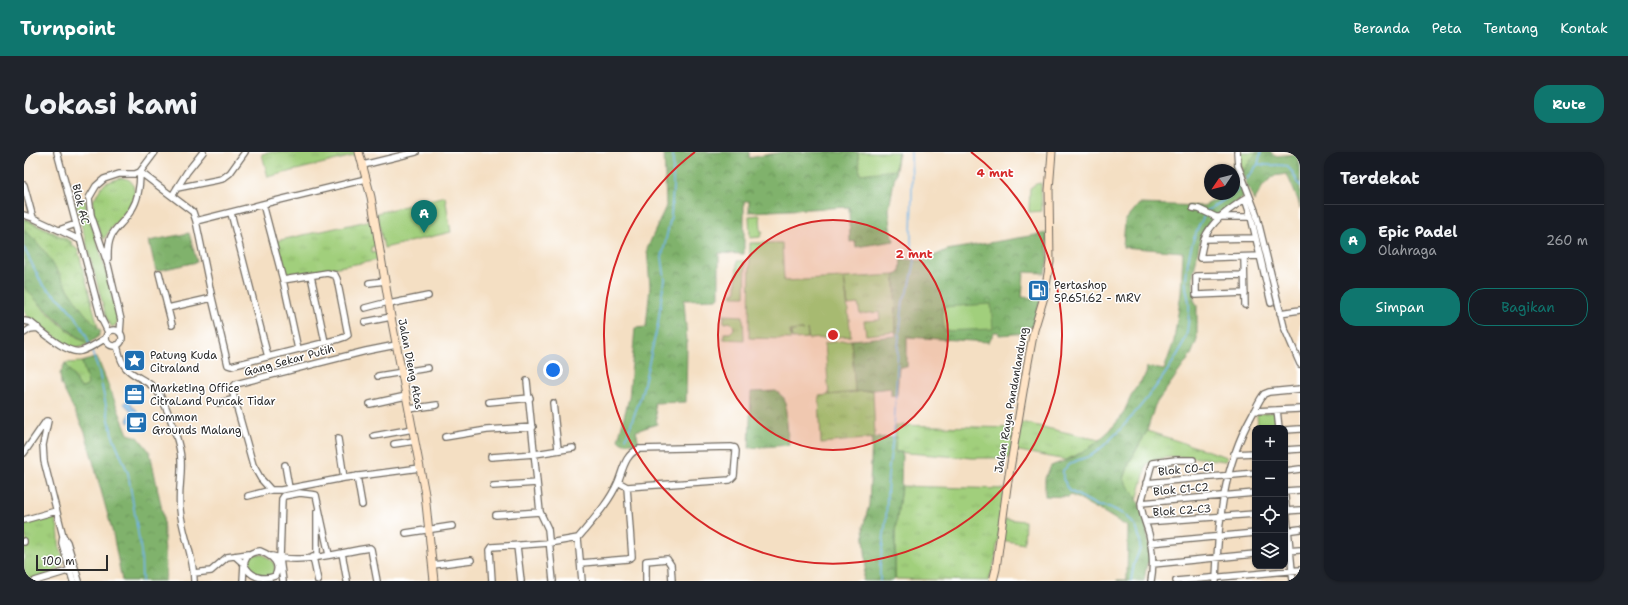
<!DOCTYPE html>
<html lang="id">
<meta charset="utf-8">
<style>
body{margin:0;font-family:"Shantell Sans",sans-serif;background:#20242c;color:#f1f3f6}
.controls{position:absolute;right:12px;bottom:12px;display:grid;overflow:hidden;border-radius:8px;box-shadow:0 1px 3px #0004}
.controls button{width:36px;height:36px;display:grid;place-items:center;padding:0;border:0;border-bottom:1px solid #363941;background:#171b24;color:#f1f3f6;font:20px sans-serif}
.compass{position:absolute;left:1180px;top:12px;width:36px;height:36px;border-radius:50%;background:#171b24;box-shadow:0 1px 3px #0004;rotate:235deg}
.scale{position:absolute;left:12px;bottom:10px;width:72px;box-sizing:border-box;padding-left:4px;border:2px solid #2b2b2b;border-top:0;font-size:11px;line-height:14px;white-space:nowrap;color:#2b2b2b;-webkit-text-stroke:3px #fff;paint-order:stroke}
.you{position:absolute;left:529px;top:218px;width:14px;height:14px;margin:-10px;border:3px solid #fff;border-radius:50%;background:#1a73e8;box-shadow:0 0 0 6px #1a73e833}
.badge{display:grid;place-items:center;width:26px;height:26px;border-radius:50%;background:#0f766e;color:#fff;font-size:13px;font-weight:700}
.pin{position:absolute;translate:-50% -33px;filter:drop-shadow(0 1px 2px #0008)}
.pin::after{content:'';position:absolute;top:21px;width:14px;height:12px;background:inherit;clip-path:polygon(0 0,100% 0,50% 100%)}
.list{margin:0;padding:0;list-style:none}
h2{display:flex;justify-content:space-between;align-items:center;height:52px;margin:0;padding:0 16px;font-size:17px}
h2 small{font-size:13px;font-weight:400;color:#9ea1a6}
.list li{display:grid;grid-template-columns:26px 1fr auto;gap:12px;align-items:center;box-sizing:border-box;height:72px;padding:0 16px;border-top:1px solid #363941}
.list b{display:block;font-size:15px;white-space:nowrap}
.list p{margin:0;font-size:13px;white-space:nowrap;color:#9ea1a6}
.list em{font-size:13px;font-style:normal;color:#9ea1a6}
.actions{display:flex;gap:8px;padding:12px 16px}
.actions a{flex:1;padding:9px 0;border:1px solid #0f766e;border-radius:16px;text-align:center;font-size:14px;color:#0f766e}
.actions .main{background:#0f766e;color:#fff}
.icon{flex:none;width:22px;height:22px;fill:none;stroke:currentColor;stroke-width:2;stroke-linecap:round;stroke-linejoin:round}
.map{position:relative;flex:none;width:1276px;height:429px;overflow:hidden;border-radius:16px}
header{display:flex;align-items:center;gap:24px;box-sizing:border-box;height:56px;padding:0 20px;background:#0f766e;color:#fff}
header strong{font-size:19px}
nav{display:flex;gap:22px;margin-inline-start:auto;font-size:14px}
.intro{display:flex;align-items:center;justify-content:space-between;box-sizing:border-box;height:96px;padding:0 24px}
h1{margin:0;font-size:28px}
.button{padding:10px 18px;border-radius:16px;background:#0f766e;color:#fff;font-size:14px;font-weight:700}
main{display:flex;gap:24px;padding:0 24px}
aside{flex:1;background:#171b24;border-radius:16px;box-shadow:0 1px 3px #0004}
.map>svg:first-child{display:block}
.grass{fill:url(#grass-tufts);stroke:#667d54}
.forest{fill:url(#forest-crowns);stroke:#566e4c}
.park{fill:url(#park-crowns);stroke:#667d54}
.garden{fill:#a1cf7c;stroke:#667d54}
.water{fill:url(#water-waves);stroke:#4f708a}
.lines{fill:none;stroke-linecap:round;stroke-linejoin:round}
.stream{stroke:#73b6e8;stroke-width:1.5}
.street-casing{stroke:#716a60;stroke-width:8}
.secondary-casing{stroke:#716a60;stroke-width:9}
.street{stroke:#fff;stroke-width:5.5}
.secondary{stroke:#ffe4c6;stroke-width:7}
.ring{fill:none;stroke:#d62828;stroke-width:2}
.labels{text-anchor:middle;stroke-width:3;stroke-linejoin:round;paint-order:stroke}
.street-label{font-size:11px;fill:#2b2b2b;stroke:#fff}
.poi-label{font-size:11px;fill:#2b2b2b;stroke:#fff;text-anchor:start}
.centre{fill:#d62828;stroke:#fff;stroke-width:2}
.ring-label{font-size:12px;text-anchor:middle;font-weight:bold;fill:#d62828;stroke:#fff;stroke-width:3;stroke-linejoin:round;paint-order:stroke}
</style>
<header>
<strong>Turnpoint</strong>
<nav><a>Beranda</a><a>Peta</a><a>Tentang</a><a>Kontak</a></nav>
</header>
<div class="intro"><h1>Lokasi kami</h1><a class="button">Rute</a></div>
<main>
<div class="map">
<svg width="1276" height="429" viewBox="0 0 1276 429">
<defs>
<pattern id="grass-tufts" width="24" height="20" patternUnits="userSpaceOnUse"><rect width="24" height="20" fill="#a1cf7c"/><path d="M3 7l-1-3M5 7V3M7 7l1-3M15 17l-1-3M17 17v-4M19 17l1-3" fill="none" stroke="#8bb26b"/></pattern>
<pattern id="forest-crowns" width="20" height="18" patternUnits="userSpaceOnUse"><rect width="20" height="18" fill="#80b26c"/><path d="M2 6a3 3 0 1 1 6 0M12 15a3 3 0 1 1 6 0" fill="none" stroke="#699159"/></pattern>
<pattern id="park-crowns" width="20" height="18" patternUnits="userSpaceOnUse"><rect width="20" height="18" fill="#a1cf7c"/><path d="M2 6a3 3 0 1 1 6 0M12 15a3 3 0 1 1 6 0" fill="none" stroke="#8bb26b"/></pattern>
<pattern id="water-waves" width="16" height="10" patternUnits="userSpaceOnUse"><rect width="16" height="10" fill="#73b6e8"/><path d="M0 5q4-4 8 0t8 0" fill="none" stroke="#5f94bc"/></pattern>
</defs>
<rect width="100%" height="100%" fill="#fff"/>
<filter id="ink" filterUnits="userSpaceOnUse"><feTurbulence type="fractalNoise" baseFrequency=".025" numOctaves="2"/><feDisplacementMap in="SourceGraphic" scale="8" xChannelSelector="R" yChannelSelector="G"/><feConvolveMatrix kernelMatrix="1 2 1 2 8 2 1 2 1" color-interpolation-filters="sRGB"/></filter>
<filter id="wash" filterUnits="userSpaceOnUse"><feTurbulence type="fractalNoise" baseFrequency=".012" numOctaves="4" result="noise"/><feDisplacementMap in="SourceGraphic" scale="16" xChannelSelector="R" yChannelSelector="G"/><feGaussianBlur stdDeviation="0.9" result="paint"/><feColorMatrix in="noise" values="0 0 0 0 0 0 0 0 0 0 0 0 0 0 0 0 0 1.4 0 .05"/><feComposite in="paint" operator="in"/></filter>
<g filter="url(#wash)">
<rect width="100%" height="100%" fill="#f4dfc3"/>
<path class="grass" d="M246,0h86l1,3 -89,22 -6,-23z
M1216,0h17l-15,21 -2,-12z
M96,26c6,0 11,1 13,7 7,18 -14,32 -23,45 -3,3 -4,7 -7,10l-10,-27v-12l9,-15 4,-3z
M1,66l46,23 2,7 -48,-25z
M348,68l4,26 -5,1 1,6 5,-1 2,8 -94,16 -9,-35z
M871,123l1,57 -30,3 -2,-14 16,-1 -1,-8 -19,2 -2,-10 -10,1 -4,-27z
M700,163l19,1 1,24 -20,-1v-6h6l4,-4 -1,-4 -3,-3 -6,1z
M58,210l7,22 -3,3 -5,1 -16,-25z
M849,238l2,48 -54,5 -2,-47z
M1251,260l1,13 -18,2 -1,-13z
M997,270l78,18 -4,4 -20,12 -10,4 -50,-10z
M872,273l118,3 -4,30h-38l-77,-6z
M1123,279l80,26 -1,4c-25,-2 -56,-10 -79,3l-10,36 -8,-11 -5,-10 6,-18z
M877,334l104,3 -10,71 -6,21 -94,-2v-46z
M29,364c5,7 6,18 6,27 0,6 5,12 5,18 0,12 -30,17 -40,20v-36l3,-3 -3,-12v-7z
M981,367l20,2 -1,23 -22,-4z"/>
<path class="forest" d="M640,0h85v6l33,-6h76l2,22 38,-18v-4h1l-10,57 2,18 3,14 -38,6 -1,-6 -5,1 -1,-35 -100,5v-11h-5v53l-25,-1v44l-2,2 -33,1 3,42 -1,60 -32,1 3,21 -21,7 3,12h-15l-6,-3 11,-42 6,-70 11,-1 4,-40 -3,-38 19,-43z
M1233,0h14l3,4 23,-2 3,12v42l-2,-8 -11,-26 -14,2 -10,10 -9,15 -12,-28z
M1210,10l12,32 -8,7 -22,14 -8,9 -7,11 -8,41 1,24 3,5v35l-6,15 -36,50 -8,26 -17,30 -6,18c4,8 10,14 14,22 8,17 11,42 13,61l-4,1 -3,18h-27v-1h10l1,-53 -23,-14 -34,-18 -3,2 -23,-1v-18l6,-12 23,-9 21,-13 15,-14 12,-14 11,-24 13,-18 1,-7 17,3 10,-29 7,-48 2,-41 -60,-5 2,-26 14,-17 65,2 21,-12h9v-24h-2z
M0,78c21,16 31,38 44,59 10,15 21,28 33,42l-2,5 -11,8 -22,-16 -32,-30 -10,-12z
M165,81l8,29 -41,9 -7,-30z
M1023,81l1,25 -3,15 -21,-1 -2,25 19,2 -9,28h-4l-1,6 -28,2v-3h-5l-5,10 -82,-5v30h-8l-2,28 -6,1v-8l-36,4 -4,-52 45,-4 -1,-61 5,-2 1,-14 22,2 24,-11z
M73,205l31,77 10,3 12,15 13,63 3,57 -1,9h-43l-9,-47 -28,-102 -24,-48 -1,-10 5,-11 16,25 5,-1 2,-3 -6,-22z
M752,239l8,7 1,4 4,43 -40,3 2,-56z
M872,285l-1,15h7l-1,35 -6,46v46l-2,2h-30l3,-18 -3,-36 6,-22 3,-67z"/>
<path class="park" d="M0,67l46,24 8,7 20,77c-31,-27 -41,-71 -74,-97z"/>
<path class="garden" d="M834,0h40l-3,18 -35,4z
M1017,31l1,28 -13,1 1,-24 6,-4z
M421,44l6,36 -67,16 -7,-35z
M59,47l2,2 3,13 16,50 13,53v7l-5,3 -5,-7 -32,-119z
M736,63l1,17h2l-3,5 -10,1 -1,-22z
M726,91h32l2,38 60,-3 7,58 -42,3 -2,-10 1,9 -16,1 -1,-8 12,-1 -13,1 1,8 -42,-1z
M713,109h9l-1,35h-13l1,-3h3z
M0,134c18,22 39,44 64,58 -4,2 -8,4 -12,4 -14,-1 -33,-26 -49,-30l-3,-10z
M967,152l2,25 -49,2 -2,-24z
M827,188l4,52 -26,3 -4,-52z
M232,402l8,1 10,8 1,8 -4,5c-11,0 -21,-2 -24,-14l1,-4z"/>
<path class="water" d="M102,249h6l-1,4c2,2 4,3 5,4 4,6 -4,12 -8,14l-1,-3 4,-9 -7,-7z"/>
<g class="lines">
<path class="stream" d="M1234,12c27,5 27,-9 42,22
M1222,28l12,-16 3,-12
M1210,41l9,-8
M1183,59l26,-17
M0,96l18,36 20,17 14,16 10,18 13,37 13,62 16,39 13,78 1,30
M602,286l15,-42 17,-72 4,-32 3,-12 -3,-23 9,-41 2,-29v-35
M856,429v-16l6,-45 2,-46 6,-44 4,-83 5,-46 7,-16 5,-24 -4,-18 1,-56 -1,-35
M1107,429l3,-17 6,-15v-10l-4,-12 -10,-12 -17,-8 -11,-1 -28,-15 -7,-12v-9c4,-3 8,-7 13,-9 5,-3 12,-3 17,-7 24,-15 89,-94 94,-122 1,-9 3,-21 2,-30 -1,-7 -4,-14 -3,-21 1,-24 7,-46 19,-67"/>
</g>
</g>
<g filter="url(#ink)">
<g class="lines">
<defs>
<path id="street" d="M33,0l44,166 7,14
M1213,0l1,14 18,47 28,114 16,37
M339,13l53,-13
M116,20l53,40 3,9 67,-17
M0,33l9,33 47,22
M153,36l45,-9 8,-6 15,-21
M148,44l15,-24 16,-20
M1221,47l6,18 20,86
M1169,56l6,1 17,8h35
M207,61l37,144
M0,63l9,3
M172,69l16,77 16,67 3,1 108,-27 6,-2 3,-2 -11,-56 -2,-4 -8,-2 -44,7
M35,78l17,-6
M1232,86l-52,1 -4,19 60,-2
M1180,87c9,-20 25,-29 42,-41
M1220,105l1,48
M84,106c-1,-30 11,-27 24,-49 7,-11 8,-24 8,-37
M135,121l13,52
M1220,123l-48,1v19l49,-2
M287,124l14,66
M345,131l16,-2
M365,152l39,-8
M144,156l44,-10
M341,156l23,-6
M1256,161l20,-3
M0,169l6,1c12,9 37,33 51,29 8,-2 17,-8 25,-13
M341,170l26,-5
M82 186a8 8 0 1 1 16 0a8 8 0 1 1-16 0Z
M0,181l6,-4 9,-1
M96,181l1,-13 -13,-55 -17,-50 -2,-17 7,-12 8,-7 15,-5h16l5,-2 15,-20
M93,193c2,8 3,16 9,23 11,12 27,12 36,31 7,14 19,47 19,61 1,17 -3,33 -1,49 2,25 14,46 14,72
M372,193l-30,6 -130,33 -4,4v2l21,75 8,14 10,11h10l63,-12 76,-10
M274,197l-15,-69 -20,-76 103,-25
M354,224l50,-8
M503,229l13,131 8,17 5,52
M465,250l41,-4
M195,251l16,-4
M529,251l5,46
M346,252l36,-8
M385,257l28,-4
M1253,258l2,18
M1230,259l46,-2
M1261,278l15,-1
M350,284l39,-7
M421,285l42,-7 46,-3
M314,287l6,39
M370,292l21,-3
M1261,298l15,-1
M0,301l22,-32h2l-5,24 1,16 19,75 4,6 12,39
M1210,302l21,-1
M467,305l44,-3 38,-6
M261,313l4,23
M1261,319l15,-2
M333,324l5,29
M1122,331l109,-10
M469,334l44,-3
M1261,339l15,-1
M224,344l23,-6
M1261,345l8,84
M1117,351l114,-10
M1261,359l15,-1
M472,363l44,-3
M0,368l32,-9
M1121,370l110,-8
M1261,379l15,-2
M382,381l46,-7
M39,384l-1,7 11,38
M0,389v1
M1126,391l105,-10
M493,394l4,35
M236,399c12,5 22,12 15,25 -13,5 -25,1 -31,-12 3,-9 6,-12 16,-13z
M1261,399l15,-1
M318,401l5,28
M211,404l9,8 -1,17
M248,404c31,9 66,-4 98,-8l1,1 6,32
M289,405l5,24
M293,405v-45
M557,411l47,-4 4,-2 -5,-70
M1129,412l102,-10
M409,413l38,-5
M170,421l17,-2 16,-14 21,-3
M11,429l36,-11
M259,429l-3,-22 2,-60 2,-3 16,-3 16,2 13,60
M468,429l-2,-31 2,-3 57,-4 29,-5
M558,429l-4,-43c14,-17 31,-35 40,-56 5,-12 7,-28 21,-33l92,-2 4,1 1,3 -2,25 -4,4 -103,7 -9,-5
M622,429v-20l21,-2 4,6 1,16
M1127,429c3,-15 1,-33 -2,-47 -3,-11 -8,-20 -8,-31l11,-40 24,-3h17
M1152,429l124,-11
M1192,429c2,-58 7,-114 36,-166 4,-7 7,-15 12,-21l5,-2 31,-3"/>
<path id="secondary" d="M335,0l12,45 20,120 34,177 9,87
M969,429l3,-12 11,-82 20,-119 7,-38 10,-33 6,-35 -1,-72 3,-38"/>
</defs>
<use href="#street" class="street-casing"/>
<use href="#secondary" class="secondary-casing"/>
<use href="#street" class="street"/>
<use href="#secondary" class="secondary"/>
</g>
</g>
<circle cx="809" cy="183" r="115" fill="#d62828" fill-opacity=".12"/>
<g class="ring">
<circle cx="809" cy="183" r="115"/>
<path d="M947 0A229 229 0 1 1 671 0"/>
</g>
<defs>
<symbol id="fuel-square" viewBox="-11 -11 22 22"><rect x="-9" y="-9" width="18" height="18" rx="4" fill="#1f6fb2" stroke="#fff"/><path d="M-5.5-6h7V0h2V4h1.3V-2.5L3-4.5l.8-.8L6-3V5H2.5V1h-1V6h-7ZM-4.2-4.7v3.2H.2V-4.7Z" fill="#fff"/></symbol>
<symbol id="sight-square" viewBox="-11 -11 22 22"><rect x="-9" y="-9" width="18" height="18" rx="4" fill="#1f6fb2" stroke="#fff"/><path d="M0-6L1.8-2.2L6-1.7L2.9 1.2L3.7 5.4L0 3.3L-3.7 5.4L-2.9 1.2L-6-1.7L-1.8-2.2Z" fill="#fff"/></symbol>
<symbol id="office-square" viewBox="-11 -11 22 22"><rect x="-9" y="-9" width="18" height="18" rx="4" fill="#1f6fb2" stroke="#fff"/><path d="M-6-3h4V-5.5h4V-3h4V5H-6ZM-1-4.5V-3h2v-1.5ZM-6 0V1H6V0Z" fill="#fff"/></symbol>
<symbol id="cafe-square" viewBox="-11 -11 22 22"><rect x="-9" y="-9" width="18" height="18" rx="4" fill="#1f6fb2" stroke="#fff"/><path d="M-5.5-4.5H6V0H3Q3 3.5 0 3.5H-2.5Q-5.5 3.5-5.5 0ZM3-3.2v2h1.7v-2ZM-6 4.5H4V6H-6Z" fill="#fff"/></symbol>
</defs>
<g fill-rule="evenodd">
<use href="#fuel-square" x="1002" y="126" width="25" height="25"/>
<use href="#sight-square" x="98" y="196" width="25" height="25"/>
<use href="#office-square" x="98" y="230" width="25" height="25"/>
<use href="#cafe-square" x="100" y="258" width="25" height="25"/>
</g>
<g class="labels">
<g class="street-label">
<text transform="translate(57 52) rotate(76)" y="4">Blok AC</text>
<text transform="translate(265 208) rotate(-15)" y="4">Gang Sekar Putih</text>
<text transform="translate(387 212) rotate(79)" y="4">Jalan Dieng Atas</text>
<text transform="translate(987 248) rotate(-80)" y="4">Jalan Raya Pandanlandung</text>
<text transform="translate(1162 317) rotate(-5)" y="4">Blok C0-C1</text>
<text transform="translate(1157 337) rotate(-5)" y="4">Blok C1-C2</text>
<text transform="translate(1158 358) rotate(-4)" y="4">Blok C2-C3</text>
</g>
<g class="poi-label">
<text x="1030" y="137">Pertashop<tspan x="1030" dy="13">5P.651.62 - MRV</tspan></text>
<text x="126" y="207">Patung Kuda<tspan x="126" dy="13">Citraland</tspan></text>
<text x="126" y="240">Marketing Office<tspan x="126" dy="13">CitraLand Puncak Tidar</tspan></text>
<text x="128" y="269">Common<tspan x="128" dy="13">Grounds Malang</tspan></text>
</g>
</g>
<circle cx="809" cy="183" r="6" class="centre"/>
<g class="ring-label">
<text x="971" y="25">4 mnt</text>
<text x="890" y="106">2 mnt</text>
</g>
</svg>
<div class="controls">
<button>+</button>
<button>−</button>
<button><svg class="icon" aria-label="locate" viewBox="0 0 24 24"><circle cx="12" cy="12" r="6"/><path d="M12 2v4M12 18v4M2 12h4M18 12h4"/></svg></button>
<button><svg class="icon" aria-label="layers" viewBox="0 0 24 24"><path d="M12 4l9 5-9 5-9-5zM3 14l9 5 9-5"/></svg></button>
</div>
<svg class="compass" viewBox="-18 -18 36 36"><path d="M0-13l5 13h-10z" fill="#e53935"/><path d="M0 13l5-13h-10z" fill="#9ea1a6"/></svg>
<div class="scale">100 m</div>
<div class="you"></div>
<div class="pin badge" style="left:400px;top:81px">A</div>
</div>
<aside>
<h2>Terdekat<small></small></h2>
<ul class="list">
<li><span class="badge">A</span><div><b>Epic Padel</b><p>Olahraga</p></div><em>260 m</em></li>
</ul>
<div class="actions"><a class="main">Simpan</a><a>Bagikan</a></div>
</aside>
</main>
